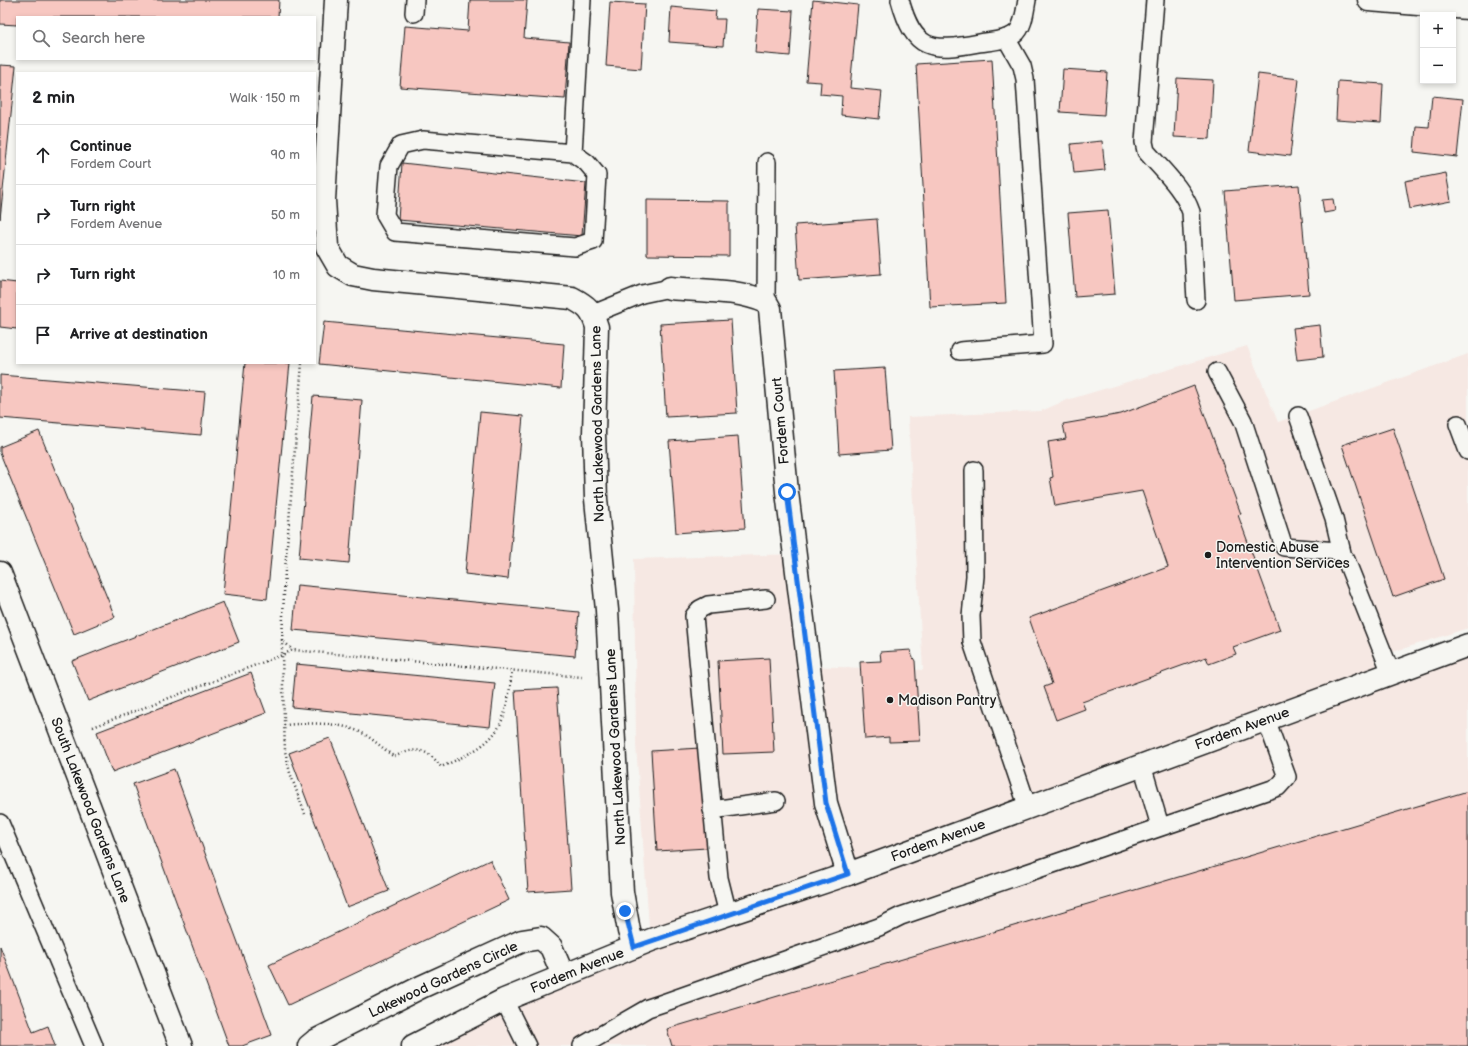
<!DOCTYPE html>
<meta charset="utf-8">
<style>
body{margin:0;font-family:"Balsamiq Sans",sans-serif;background:#f2f2f2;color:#202124}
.controls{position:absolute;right:12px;top:12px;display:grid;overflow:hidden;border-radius:0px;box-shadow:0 2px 6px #0003}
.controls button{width:36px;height:36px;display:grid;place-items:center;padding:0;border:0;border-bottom:1px solid #e0e0e0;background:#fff;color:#202124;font:20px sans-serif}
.stop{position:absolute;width:12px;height:12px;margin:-9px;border:3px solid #1a73e8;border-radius:50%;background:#fff}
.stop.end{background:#1a73e8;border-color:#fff;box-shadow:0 1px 4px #0008}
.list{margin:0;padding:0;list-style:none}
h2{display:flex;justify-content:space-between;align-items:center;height:52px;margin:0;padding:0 16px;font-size:17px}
h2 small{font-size:13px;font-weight:400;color:#757577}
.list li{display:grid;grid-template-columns:26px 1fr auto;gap:12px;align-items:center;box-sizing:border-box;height:60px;padding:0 16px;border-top:1px solid #e0e0e0}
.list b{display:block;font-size:15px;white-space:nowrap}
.list p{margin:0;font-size:13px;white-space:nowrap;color:#757577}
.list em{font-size:13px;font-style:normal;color:#757577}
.icon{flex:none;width:22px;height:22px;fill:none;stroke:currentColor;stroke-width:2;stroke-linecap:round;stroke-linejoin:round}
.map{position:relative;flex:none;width:1468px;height:1046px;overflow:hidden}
.search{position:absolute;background:#fff;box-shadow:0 2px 6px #0003;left:16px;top:16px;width:300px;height:44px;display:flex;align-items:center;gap:10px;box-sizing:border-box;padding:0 14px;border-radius:0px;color:#757577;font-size:15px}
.panel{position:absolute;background:#fff;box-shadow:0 2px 6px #0003;left:16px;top:72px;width:300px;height:292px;border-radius:0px}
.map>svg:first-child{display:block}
.built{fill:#f6e8e3}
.building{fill:#f7c7c1;stroke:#1c1c1c}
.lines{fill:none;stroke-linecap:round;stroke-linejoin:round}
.lane-casing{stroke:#1c1c1c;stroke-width:20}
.street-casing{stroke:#1c1c1c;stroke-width:25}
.secondary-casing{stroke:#1c1c1c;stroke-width:25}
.path{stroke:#1c1c1c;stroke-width:2.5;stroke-dasharray:1 3;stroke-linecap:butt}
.lane{stroke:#f6f6f2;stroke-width:17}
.street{stroke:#f6f6f2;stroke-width:22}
.secondary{stroke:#f6f6f2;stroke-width:22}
.route{stroke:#1a73e8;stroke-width:5}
.poi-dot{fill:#1c1c1c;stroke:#f6f6f2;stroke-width:1.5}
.labels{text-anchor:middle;stroke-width:3;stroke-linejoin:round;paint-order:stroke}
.street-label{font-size:14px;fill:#1c1c1c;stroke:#f6f6f2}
.poi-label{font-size:14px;fill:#1c1c1c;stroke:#f6f6f2;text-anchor:start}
</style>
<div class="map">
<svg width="1468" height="1046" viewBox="0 0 1468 1046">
<rect width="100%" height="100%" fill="#f6f6f2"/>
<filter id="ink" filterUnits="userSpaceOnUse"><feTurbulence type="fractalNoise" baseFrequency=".025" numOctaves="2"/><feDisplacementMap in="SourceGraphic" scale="8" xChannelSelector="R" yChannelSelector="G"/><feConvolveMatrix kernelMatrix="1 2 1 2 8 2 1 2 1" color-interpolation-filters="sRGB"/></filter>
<g filter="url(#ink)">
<path class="built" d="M1247,346l31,76 190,-68v274l-94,30 7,19 87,-32v401h-1055l237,-106 -14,-195 -2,-186 162,-5 13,112 114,4 -15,-253 133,-6 26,-11z"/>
<path class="building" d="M0,0h279l-1,17h-261v8l-17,-1z
M470,0h57l-3,38 45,4 -4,57 -165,-12 5,-61 63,5z
M813,0l45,5 -8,83 32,3 -3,28 -38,-4 1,-19 -22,-2 1,-12 -15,-1z
M610,2l35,2 -4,65 -35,-3z
M671,7l45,4 -1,8h10l-2,27 -54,-4z
M758,9l35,2 -3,45 -35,-3z
M992,59l14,244 -76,4 -14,-243z
M0,65l16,1 -16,153z
M1063,69l44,3 -3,43 -44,-3z
M1258,74l41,5 -9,77 -41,-5z
M1177,78l36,2 -3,59 -36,-2z
M1338,81l45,3 -2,39 -45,-3z
M1432,96l31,3 -6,58 -43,-5 2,-26 13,1z
M1102,141l3,29 -31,3 -3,-29z
M402,163l184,20 -4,53 -184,-16z
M1446,173l5,28 -41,8 -5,-28z
M1299,185l10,109 -75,6 -9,-109z
M1333,199l2,12 -11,2 -2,-13z
M647,200l82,1v55l-82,-1z
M1108,210l7,84 -40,3 -7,-84z
M877,219l4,55 -82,6 -4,-55z
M0,281l17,2v46l-17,-2z
M731,320l6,93 -71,4 -6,-93z
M324,322l240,22 -3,44 -242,-24z
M1320,325l3,32 -26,3 -4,-32z
M245,363h45l-23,236 -44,-5z
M885,368l6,82 -52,4 -5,-83z
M0,375l205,17 -4,43 -201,-17z
M1194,386l47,128 -3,1 42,115 -47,17 3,7 -27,10 -3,-7 -124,45 3,7 -29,11 -12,-33 8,-3 -23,-66 139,-51 -26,-76 -87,15 -5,-28 3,-1 -5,-35 18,-3 -3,-15 58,-10z
M313,396l49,4 -13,163 -50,-5z
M480,412l43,4 -15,163 -43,-5z
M1393,428l51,151 -51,18 -51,-152z
M39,431l76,186 -41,17 -74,-181v-6z
M738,436l7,92 -69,5 -7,-92z
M297,585l282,27 -4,44 -282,-26z
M223,602l16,40 -151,59 -16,-40z
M911,650l1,6 3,5 5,80 -31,1v-5l-24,2 -5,-77 21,-1 -1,-9z
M769,658l5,94 -51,2 -5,-93z
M296,664l199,19 -5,44 -198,-20z
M251,673l15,40 -154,59 -15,-40z
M557,688l14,201 -43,3 -13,-202z
M330,738l59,153 -42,16 -58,-154z
M700,748l7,100 -50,3 -6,-100z
M174,769l98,266 -30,11h-13l-96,-262z
M1468,791v255h-796l-5,-17z
M490,860l19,40 -221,105 -19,-40z
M0,946l33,86 15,-6 7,20h-55z"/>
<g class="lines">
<defs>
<path id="lane" d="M900,0c14,51 31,52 79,43 11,-2 27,-2 36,-9 9,-7 10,-24 12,-34
M1155,0l-11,142 2,9c16,19 37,37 45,61l5,88
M414,13l1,-13
M423,140l150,13 14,10 10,12 -4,66 -18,6 -180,-15 -10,-17 4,-49 12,-21z
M573,153l9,-153
M766,302l1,-140
M593,314l49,-20 28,-6
M960,351l83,-7 -18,-265 -3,-13 -16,-28
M1217,372l26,49 41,126 54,4 8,9 45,113
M1298,416l36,103 9,38
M1458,424l10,27
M974,470l1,106 -4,40 1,26 56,166
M1142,765l18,61
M712,810l64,-9
M0,823l94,223
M728,914l-9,-36 -25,-262 6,-7 8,-4 58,-6
M504,1000l23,46
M582,1046l66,-38 15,-5 216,-76 22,-11 377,-129 9,-10 -21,-58"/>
<path id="street" d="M336,0l-12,200 3,47 11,19 15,9 20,4 199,19c15,8 20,12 25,29l-3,106 2,66 11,111 15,282 7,39 5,16
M670,288c31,3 67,1 96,14l4,7 17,183 39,311 22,71
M0,573l181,473
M309,1046l6,-5 106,-54 101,-46 19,-3 10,9 12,28"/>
<path id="secondary" d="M1369,0l99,8
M413,1046l91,-46 147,-60 197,-66 620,-229"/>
</defs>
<use href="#lane" class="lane-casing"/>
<use href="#street" class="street-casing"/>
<use href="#secondary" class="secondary-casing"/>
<path class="path" d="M282,640l3,-70 17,-207
M284,725c26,-2 56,-4 80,9 10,6 20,15 30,23 20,-10 33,-10 47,10 56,-25 64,-34 71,-96
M93,727l189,-72v-15l11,10
M305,814l-15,-41 -5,-22 -3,-96 11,-5 289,27"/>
<use href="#lane" class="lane"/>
<use href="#street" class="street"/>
<use href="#secondary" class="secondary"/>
</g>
</g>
<g class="lines" filter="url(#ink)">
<path class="route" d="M625,911l9,36 214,-73 -22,-71 -39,-311"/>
</g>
<g class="poi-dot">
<circle cx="1208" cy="555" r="4"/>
<circle cx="890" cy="700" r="4"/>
</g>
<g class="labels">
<g class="street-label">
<text transform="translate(780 421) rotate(-95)" y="5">Fordem Court</text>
<text transform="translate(597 424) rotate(-91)" y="5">North Lakewood Gardens Lane</text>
<text transform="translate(1242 728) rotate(-20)" y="5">Fordem Avenue</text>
<text transform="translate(615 747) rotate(-93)" y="5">North Lakewood Gardens Lane</text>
<text transform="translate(91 810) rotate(69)" y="5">South Lakewood Gardens Lane</text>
<text transform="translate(938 840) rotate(-20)" y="5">Fordem Avenue</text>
<text transform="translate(577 970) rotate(-22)" y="5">Fordem Avenue</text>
<text transform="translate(443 979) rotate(-25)" y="5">Lakewood Gardens Circle</text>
</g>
<g class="poi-label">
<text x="1216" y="552">Domestic Abuse<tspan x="1216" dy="16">Intervention Services</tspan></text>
<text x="898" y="705">Madison Pantry</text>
</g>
</g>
</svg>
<div class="controls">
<button>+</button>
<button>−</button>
</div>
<div class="stop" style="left:787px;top:492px"></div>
<div class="stop end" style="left:625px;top:911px"></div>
<div class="search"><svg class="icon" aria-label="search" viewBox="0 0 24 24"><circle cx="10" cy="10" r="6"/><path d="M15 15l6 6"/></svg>Search here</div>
<section class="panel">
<h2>2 min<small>Walk · 150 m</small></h2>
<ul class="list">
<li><svg class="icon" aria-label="ahead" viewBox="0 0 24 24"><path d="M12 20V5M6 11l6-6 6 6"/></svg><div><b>Continue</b><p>Fordem Court</p></div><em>90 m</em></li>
<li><svg class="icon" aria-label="right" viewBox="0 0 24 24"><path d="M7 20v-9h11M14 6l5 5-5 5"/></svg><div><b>Turn right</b><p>Fordem Avenue</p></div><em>50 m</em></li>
<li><svg class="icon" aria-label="right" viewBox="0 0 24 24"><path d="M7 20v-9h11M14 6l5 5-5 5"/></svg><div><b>Turn right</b></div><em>10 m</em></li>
<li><svg class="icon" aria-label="arrive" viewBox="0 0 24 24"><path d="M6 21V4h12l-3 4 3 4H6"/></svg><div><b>Arrive at destination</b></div></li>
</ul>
</section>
</div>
